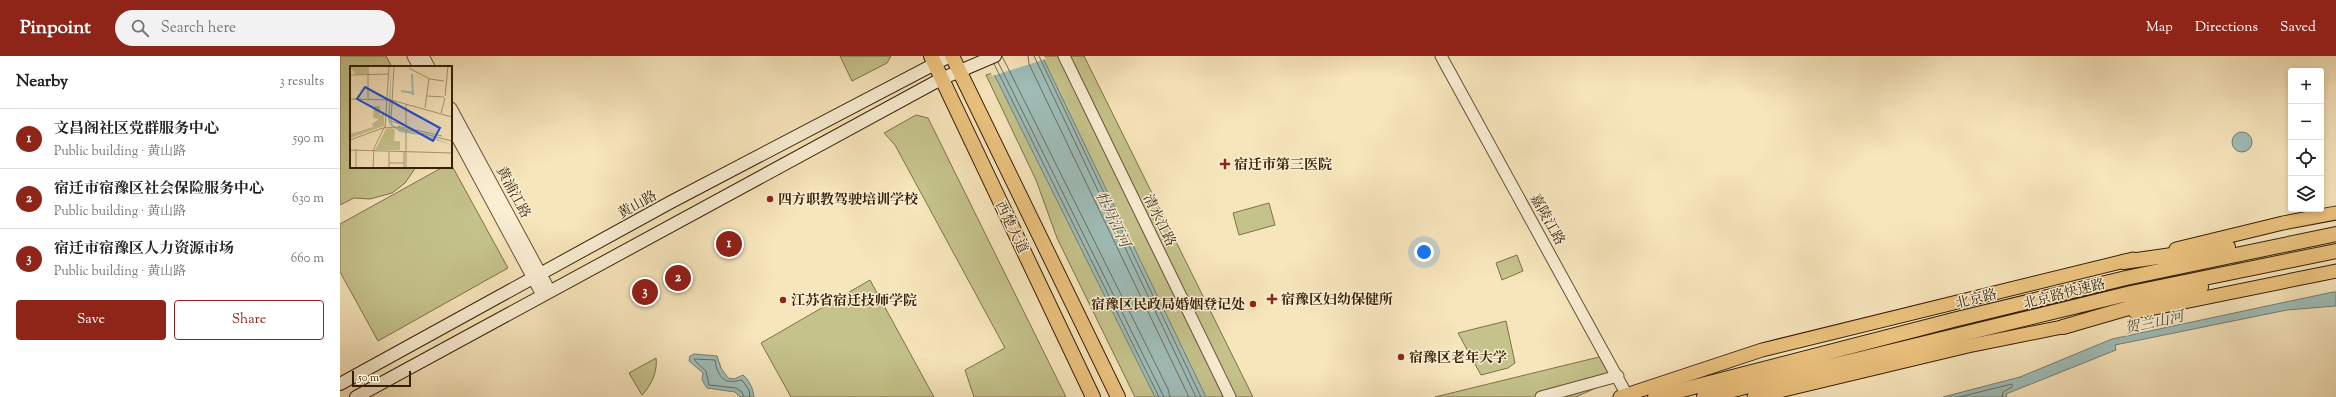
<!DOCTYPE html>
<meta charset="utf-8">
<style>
body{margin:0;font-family:"Sorts Mill Goudy","Noto Serif SC",serif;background:#f2f2f2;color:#202124}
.controls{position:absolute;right:12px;top:12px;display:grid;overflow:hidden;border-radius:4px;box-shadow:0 2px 6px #0003}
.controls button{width:36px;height:36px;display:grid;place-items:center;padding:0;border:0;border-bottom:1px solid #e0e0e0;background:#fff;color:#202124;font:20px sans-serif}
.scale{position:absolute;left:12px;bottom:10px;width:59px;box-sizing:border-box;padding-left:4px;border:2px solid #361f05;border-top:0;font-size:11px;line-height:14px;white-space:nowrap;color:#361f05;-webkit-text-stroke:3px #faeed3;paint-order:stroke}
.you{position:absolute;left:1084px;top:196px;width:14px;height:14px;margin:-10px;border:3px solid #fff;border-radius:50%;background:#1a73e8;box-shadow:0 0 0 6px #1a73e833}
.badge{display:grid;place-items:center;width:26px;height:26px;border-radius:50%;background:#8f2418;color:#fff;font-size:13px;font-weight:700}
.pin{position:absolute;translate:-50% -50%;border:2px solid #fff;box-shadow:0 1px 4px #0006}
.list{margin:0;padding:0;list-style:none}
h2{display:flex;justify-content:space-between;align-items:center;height:52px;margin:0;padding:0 16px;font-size:17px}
h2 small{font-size:13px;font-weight:400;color:#757577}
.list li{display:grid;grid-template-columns:26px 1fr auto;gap:12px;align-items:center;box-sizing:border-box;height:60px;padding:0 16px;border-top:1px solid #e0e0e0}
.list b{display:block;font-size:15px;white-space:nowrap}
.list p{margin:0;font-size:13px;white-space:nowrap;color:#757577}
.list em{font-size:13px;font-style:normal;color:#757577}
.actions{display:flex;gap:8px;padding:12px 16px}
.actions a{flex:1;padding:9px 0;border:1px solid #8f2418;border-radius:4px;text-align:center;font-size:14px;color:#8f2418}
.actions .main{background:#8f2418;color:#fff}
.icon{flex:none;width:22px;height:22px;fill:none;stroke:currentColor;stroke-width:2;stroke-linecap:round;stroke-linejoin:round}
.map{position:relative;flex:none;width:1996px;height:341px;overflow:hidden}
header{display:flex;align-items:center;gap:24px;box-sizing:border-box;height:56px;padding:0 20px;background:#8f2418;color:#fff}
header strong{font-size:19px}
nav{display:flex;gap:22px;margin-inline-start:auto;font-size:14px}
.search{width:280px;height:36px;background:#f2f2f2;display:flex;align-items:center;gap:10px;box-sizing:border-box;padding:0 14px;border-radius:22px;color:#757577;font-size:15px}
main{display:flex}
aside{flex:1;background:#fff}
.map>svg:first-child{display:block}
.green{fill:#c5c28b;stroke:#7e7048}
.water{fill:#9fbdb8;stroke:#757e70}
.pier{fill:#f7e5bc}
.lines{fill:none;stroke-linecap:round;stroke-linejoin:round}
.shore{stroke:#6a6e5e;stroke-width:1}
.tertiary-casing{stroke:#665033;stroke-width:13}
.secondary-casing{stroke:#361f05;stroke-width:14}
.primary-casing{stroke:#361f05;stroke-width:15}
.trunk-casing{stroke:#361f05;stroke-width:16}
.tertiary{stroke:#faeed3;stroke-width:11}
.secondary{stroke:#faeed3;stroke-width:12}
.primary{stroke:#ecc27e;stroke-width:13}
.trunk{stroke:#ecc27e;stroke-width:14}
.poi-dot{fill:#8f2418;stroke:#faeed3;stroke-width:1.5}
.labels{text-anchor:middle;stroke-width:3;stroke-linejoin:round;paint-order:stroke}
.poi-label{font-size:14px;font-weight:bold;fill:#361f05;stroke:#faeed3;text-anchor:start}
.street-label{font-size:14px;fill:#361f05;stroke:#faeed3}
.water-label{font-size:15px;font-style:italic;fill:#564e3b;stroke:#faeed3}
.inset-river{fill:none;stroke:#9fbdb8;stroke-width:2}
.inset-road{fill:none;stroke:#aa9673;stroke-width:1}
.view{fill:#1d4ed8;fill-opacity:0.15;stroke:#1d4ed8;stroke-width:2}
.inset-edge{fill:none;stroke:#361f05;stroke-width:2}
</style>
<header>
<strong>Pinpoint</strong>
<div class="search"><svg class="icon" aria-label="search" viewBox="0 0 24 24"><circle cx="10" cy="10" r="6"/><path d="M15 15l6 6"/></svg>Search here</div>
<nav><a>Map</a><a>Directions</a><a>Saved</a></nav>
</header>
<main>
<aside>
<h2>Nearby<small>3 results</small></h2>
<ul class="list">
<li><span class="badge">1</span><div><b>文昌阁社区党群服务中心</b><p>Public building · 黄山路</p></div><em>590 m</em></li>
<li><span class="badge">2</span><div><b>宿迁市宿豫区社会保险服务中心</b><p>Public building · 黄山路</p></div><em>630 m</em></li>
<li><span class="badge">3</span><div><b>宿迁市宿豫区人力资源市场</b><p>Public building · 黄山路</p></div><em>660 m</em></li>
</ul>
<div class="actions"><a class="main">Save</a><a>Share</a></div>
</aside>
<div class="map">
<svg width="1996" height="341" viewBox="0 0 1996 341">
<rect width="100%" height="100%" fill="#f7e5bc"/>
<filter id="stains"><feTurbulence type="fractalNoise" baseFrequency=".005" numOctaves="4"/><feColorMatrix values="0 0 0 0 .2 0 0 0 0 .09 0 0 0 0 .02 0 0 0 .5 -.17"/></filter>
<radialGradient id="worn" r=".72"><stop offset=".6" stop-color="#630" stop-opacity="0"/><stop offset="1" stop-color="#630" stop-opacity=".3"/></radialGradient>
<path class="green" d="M0,0h46l6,11h-41v100h65l-11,16 -13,10 -22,6 -16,-1 -14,7z
M500,0h51l-4,7 -35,18z
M705,0h39l169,341h-118l-78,-159 -21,-58 -50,-105z
M576,59l12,3 138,279h-92l-9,-27 40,-22 -110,-203 -11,-12z
M111,108l57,104 -130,73 -38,-69v-48l103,-57h8z
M929,147l6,22 -36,10 -6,-22z
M1177,199l6,16 -21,9 -6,-17z
M530,224l64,117h-143l-30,-54z
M1166,265l9,42 -7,5 -27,7 -23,-42z
M1263,300l7,15 -10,15 -24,11h-141z
M316,302c2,13 -5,28 -14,37l-13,-22z"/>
<path class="water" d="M645,0h57l164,341h-51z
M1892 86a10 10 0 1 1 20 0a10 10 0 1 1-20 0Z
M1993,236h3v14l-49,4 -172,35 1,5 -110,44 1,3h-64l77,-20 92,-38z
M354,298l23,2 4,12 7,10 6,1 9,-4c7,6 10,14 11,22h-14l-5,-5 -28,-4 -5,-8 1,-7 -14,-12 1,-5z"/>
<path class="pier" d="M643,0h61l2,3 -54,17z"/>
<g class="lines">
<path class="shore" d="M662,0l166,333 2,8
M688,0l1,8 160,333
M694,0l162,341
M699,0l162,341
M658,6l166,335
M654,8l165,333
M404,341l-2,-5 -6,-4 -27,-3 -3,-14 -11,-10 -1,-2 21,1c1,3 0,5 2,9 6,15 13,13 25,11l7,10 1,7
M1619,341l53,-13v3l-9,5 -1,5"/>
<defs>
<path id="tertiary" d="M73,0l6,11
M83,0l6,11
M724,0l166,341
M1101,0l187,341
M111,52l99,183
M111,70l91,169
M1201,341l77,-21"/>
<path id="secondary" d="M0,328l331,-182 279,-146
M16,341l585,-318 54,-23"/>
<path id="primary" d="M1836,193l107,-26 53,-10
M1795,256l201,-41
M1280,341l142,-47 371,-91
M1414,341l214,-51 104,-21"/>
<path id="trunk" d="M591,0l162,341
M612,0l166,341
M1783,206l105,-15
M1723,271l138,-40
M1315,341l298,-77 173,-42 210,-44
M1364,341l427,-104 205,-42"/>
</defs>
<use href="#tertiary" class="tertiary-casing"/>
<use href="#secondary" class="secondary-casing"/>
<use href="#primary" class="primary-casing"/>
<use href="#trunk" class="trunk-casing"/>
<use href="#tertiary" class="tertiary"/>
<use href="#secondary" class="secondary"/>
<use href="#primary" class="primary"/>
<use href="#trunk" class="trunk"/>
</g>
<g class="poi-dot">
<path d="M883 102h4v4h4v4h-4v4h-4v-4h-4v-4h4z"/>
<circle cx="430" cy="143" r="4"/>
<path d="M930 237h4v4h4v4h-4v4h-4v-4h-4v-4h4z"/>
<circle cx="443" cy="244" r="4"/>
<circle cx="913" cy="248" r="4"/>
<circle cx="1061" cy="301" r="4"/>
</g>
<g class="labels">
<g class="poi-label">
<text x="894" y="113">宿迁市第三医院</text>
<text x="438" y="148">四方职教驾驶培训学校</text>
<text x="941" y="248">宿豫区妇幼保健所</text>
<text x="451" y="249">江苏省宿迁技师学院</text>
<text x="905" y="253" text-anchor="end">宿豫区民政局婚姻登记处</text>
<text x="1069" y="306">宿豫区老年大学</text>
</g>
<g class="street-label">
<text transform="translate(174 136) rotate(62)" y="5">黄浦江路</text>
<text transform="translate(297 148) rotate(-29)" y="5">黄山路</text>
<text transform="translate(1208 163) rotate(61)" y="5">嘉陵江路</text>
<text transform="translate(820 164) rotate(64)" y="5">清水江路</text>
<text transform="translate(672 171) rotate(64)" y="5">西楚大道</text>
<text transform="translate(1724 237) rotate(-14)" y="5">北京路快速路</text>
<text transform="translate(1636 242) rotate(-14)" y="5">北京路</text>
</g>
<g class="water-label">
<text transform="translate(773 163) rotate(64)" y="5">牡丹江河</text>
<text transform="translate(1814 266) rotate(-12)" y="5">贺兰山河</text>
</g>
</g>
<g transform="translate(10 10)">
<rect width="102" height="102" fill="#f7e5bc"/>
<path d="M0,0h17v8h-12zM34,35v25l-34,12v-4l23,-7 -1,-3 7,-5 -6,-1 1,-12h6v10l4,-5zM42,62l3,2 -1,11h6v9h-25l11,-21z" fill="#c5c28b"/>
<path d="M41,0l-1,54 4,6 43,13 15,6 -32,-10 -20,-3 -10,-7 -2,-6z" fill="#9fbdb8"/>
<path class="inset-river" d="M62,8l1,21M51,25l12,2"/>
<path class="inset-road" d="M44,0l-3,55 15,5M59,2l21,11 14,2M0,9l39,-1M77,30l17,1M95,30l3,-30M0,33l41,1 61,17M18,33v-33M75,42l4,-30M91,47l4,-15M56,59v-21M48,60l44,10M35,62l4,-62M0,74l33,-12 14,-1 55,14M0,84l102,3M54,85v17M39,97h15M6,102v-19M23,102l1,-20 11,-22M39,102v-17M56,102v-38"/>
<path class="view" d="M15,21l75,41 -7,13 -76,-42z"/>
<rect width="102" height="102" class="inset-edge"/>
</g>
<rect width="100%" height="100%" filter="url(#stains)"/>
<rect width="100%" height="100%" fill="url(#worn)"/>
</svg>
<div class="controls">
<button>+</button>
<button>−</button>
<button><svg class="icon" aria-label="locate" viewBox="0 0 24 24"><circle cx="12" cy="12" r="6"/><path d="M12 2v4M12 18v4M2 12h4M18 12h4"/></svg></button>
<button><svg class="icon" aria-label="layers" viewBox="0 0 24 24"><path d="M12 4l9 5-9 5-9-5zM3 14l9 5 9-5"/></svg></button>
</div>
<div class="scale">50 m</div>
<div class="you"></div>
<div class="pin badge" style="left:389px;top:188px">1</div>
<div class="pin badge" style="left:338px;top:222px">2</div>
<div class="pin badge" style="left:305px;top:236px">3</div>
</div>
</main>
